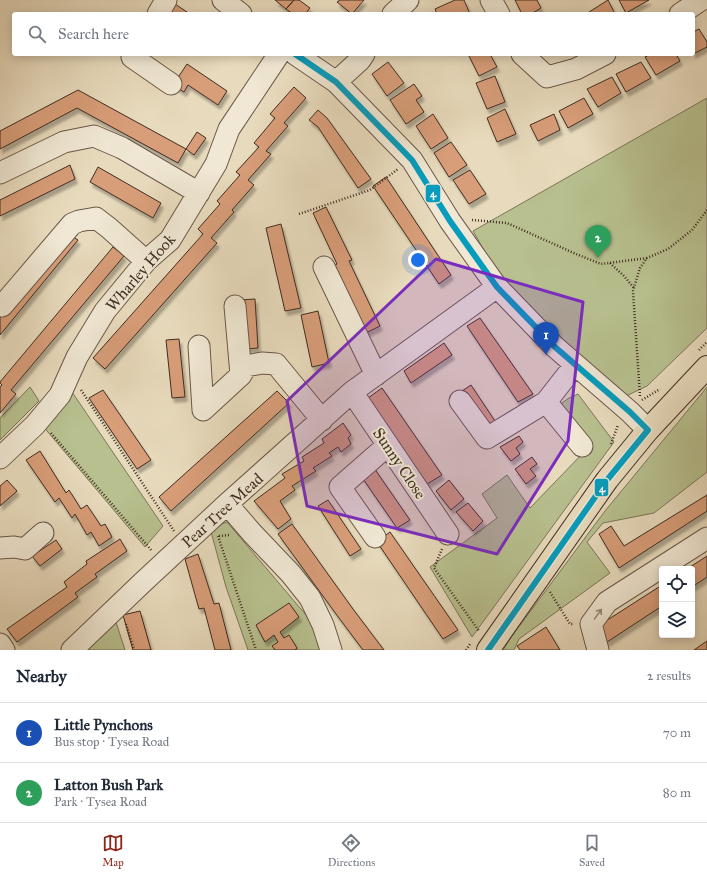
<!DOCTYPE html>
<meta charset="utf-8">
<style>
body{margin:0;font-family:"IM FELL Great Primer",serif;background:#f2f2f3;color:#1f2937}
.controls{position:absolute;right:12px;bottom:12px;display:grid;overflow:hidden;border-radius:4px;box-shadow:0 2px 10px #0003}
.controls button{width:36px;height:36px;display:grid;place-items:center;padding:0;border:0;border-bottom:1px solid #e0e1e3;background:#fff;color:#1f2937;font:20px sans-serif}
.you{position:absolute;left:418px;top:260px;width:14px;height:14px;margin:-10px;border:3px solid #fff;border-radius:50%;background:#1a73e8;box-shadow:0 0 0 6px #1a73e833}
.badge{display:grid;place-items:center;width:26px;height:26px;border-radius:50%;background:#8f2418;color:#fff;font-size:13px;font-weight:700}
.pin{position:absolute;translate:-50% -33px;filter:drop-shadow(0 1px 2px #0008)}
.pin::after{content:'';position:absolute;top:21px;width:14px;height:12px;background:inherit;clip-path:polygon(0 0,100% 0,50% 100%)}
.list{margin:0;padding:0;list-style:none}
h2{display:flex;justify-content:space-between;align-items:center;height:52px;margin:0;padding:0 16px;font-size:17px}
h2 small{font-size:13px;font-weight:400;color:#747a83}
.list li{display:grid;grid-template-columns:26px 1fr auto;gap:12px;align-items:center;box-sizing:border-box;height:60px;padding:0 16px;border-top:1px solid #e0e1e3}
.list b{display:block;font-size:15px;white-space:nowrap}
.list p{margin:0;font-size:13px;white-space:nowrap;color:#747a83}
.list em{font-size:13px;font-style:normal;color:#747a83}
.icon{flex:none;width:22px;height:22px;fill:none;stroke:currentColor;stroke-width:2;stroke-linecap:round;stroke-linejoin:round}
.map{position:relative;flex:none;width:707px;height:650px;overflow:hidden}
.search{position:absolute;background:#fff;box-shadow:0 2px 10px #0003;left:12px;right:12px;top:12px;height:44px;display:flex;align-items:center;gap:10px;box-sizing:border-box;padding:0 14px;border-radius:4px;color:#747a83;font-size:15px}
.sheet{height:172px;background:#fff}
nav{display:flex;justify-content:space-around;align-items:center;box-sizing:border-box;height:56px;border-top:1px solid #e0e1e3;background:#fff;font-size:11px;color:#747a83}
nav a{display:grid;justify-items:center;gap:2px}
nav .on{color:#8f2418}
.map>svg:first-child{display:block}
.green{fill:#b8c08f;stroke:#7c7658}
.building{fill:#d89e79;stroke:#402c22;filter:url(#shadow)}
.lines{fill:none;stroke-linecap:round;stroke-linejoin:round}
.minor-casing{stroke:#6a5849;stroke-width:23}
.major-casing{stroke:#402c22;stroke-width:24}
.path{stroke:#402c22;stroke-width:2.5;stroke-dasharray:1 2;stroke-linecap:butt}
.minor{stroke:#f0e8d4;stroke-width:21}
.major{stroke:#e8dbbd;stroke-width:22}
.bus-1-casing{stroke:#f0e8d4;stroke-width:9}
.bus-1{stroke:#069cbd;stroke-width:6}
.oneway{stroke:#988a7b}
.marked{fill:#7b2cbf;fill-opacity:0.2;stroke:#7b2cbf;stroke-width:3;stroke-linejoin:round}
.labels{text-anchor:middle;stroke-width:4;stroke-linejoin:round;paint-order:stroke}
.street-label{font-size:16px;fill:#402c22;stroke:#f0e8d4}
.line-badge{stroke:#f0e8d4;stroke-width:1.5}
.badge-label{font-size:11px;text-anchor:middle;font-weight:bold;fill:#fff}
</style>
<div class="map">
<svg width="707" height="650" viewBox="0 0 707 650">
<defs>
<filter id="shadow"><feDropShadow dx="2.5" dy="4.5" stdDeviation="1" flood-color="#0004"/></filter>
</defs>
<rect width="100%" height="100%" fill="#e8dbbd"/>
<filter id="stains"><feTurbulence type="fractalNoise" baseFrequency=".005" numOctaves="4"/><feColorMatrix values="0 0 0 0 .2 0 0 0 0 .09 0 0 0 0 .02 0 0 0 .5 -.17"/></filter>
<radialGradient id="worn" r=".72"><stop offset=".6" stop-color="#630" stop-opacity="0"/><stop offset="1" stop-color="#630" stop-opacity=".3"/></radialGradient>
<path class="green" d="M707,98v230l-60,58 -23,11 -120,-112 -31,-54z
M30,387l9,14 -39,39v-22z
M707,387v85l-53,41 -51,10 -16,19 23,31 -91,66 -5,11h-11l9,-14 93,-125z
M72,392l91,134 -18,21 -103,-122z
M578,394l36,48 -142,195 -42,-70 67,-49 -15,-24 25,-19 23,33 53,-55 -24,-48 10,-7z
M227,522l96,113 11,15h-86l-22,-63 -16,-59z
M115,619l10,31h-46z"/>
<path class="building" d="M275,0h19l-8,9z
M294,0h5l11,8 -5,6h-12l-7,-5z
M340,0h24l-12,14 -15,-12z
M455,0h9l6,14h-33l-2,-5z
M515,0h22l4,8 -10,6h-9z
M608,0l7,14h-29z
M619,0h30l-23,13z
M172,2l18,12h-26z
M699,29l8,13v5l-14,7v-22z
M468,54h22l7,13 -18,9z
M651,54h25l4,7 -24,14 -11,-18z
M388,62l16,21 -17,13 -15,-22z
M641,62l10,16 -25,14 -10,-18z
M187,64l40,27 -9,14 -30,-20 -4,7 -11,-7z
M495,76l10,26 -18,7 -11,-26z
M612,77l9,16 -23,14 -11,-18z
M414,84l8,12 -6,4 8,12 -18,12 -16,-24z
M294,87l12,11 -22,25 4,3 -22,25 5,3 -23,26 6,5 -22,25 2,2 -23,26 6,5 -112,126 -12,-11 110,-124 -5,-5 22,-25 -3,-3 23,-26 -4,-3 23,-25 -5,-4 21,-25 -5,-4z
M78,90l108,59 -8,14 -101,-55 -77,41v-18z
M584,98l9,16 -25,14 -9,-17z
M505,109l11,25 -19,8 -10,-24z
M318,110l9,8 44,61 -13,9 -40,-61 -9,-7z
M433,114l15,24 -17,11 -15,-23z
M554,114l6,16 -22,11 -8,-16z
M197,132l9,6 -12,17 -8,-6z
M451,142l16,23 -18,12 -15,-24z
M70,165l5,14 -75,37v-16z
M98,167l63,36 -8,15 -63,-36z
M470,170l16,24 -17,10 -16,-24z
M386,177l65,98 -12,9 -66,-98z
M326,207l26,53 -3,1 31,65 -14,7 -32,-67 3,-2 -24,-51z
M281,224l20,84 -16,3 -19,-83z
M70,235l8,5 -78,95v-20z
M113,247l11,9 -113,134 5,4 -16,19v-26l2,-2 -2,-2v-1z
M255,299l3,49 -15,1 -3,-49z
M318,311l11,52 -17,4 -11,-52z
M480,318l53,76 -15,8 -51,-76z
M179,339l6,58 -13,1 -6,-58z
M444,343l8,12 -41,28 -7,-12z
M471,385l24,36 -10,7 -26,-35z
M382,388l60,87 -15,9 -59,-86z
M103,390l48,70 -14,9 -48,-71z
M277,391l12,12 -118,108 -12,-14z
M343,423l8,12 -3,3 3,6 -10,8 -3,-5 -9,6 3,3 -19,12 3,3 -24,15 3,4 -15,11 11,18 -13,10 -24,-28 31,-23 -3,-4 22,-13 -2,-4 22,-14 -2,-4z
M519,436l4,6 -7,6 4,6 -9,7 -11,-14z
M40,451l26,42 3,-3 12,19 6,-4 14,21 4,-2 7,13 -13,9 -8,-14 -4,3 -12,-21 -3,4 -13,-20 -4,4 -29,-42z
M532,457l5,7 -7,5 6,7 -10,8 -11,-15z
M372,465l38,55 -13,8 -38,-55z
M7,480l10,11 -17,15v-20z
M449,480l15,19 -13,11 -15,-19z
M707,495v16l-88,57 -20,-34 12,-8 13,20z
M328,500l33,49 -11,7 -32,-50z
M468,503l15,18 -10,10 -17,-19z
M292,524l61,85 31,41h-21l-27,-36 -58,-80z
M390,532l68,98 -15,9 -66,-97z
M120,539l7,12 -32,23 2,3 -22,16 3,4 -61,45 -10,-13 60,-42 -3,-5 23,-18 -1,-3z
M56,540l6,9 -22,17 -8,-10z
M198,554l16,50 5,-1 12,47h-16l-11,-42 -5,1 -14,-50z
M707,556v21l-15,10v-18h-5z
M662,585v21l-55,36 -9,-16z
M289,603l10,14 -19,15 4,6 5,-3 8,13 -2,2h-20l-3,-4 6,-4 -4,-7 -9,7 -9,-17z
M140,611l11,39h-18l-10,-35z
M546,627l14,23h-40l-3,-4z
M707,641v9h-13z"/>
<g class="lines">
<defs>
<path id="minor" d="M223,0l18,14
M491,0l8,14
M158,14l8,-14
M393,14l15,-14
M680,14l21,-14
M134,54l-2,3 39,27
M295,54l41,28 76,78 38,61 47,66 58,60 75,65 18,18
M522,54l25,23 29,-8 29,-15
M336,82l24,-22 4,-6
M0,173l64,-31 30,-6 28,12 77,45
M324,267l52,108
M2,306l70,-82 7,-3 17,-3 13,10 37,33
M235,306l6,69
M199,346l4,64 38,-35 5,-9 16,-3 14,1 46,56
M575,365l-29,37 36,44
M352,392l96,142
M460,401l27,37 59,-36
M0,458l35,-33 25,-30 17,-38 28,-46 42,-51 23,-20 46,-76 13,-35 50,-75
M227,504l25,29 39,41 19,24 13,27 8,25
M375,537l-35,-50 48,-42
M0,548l14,-1 11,2 18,-16
M0,644l4,6
M72,650l70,-67 85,-79 125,-112 145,-105
M598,650l-7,-26 16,-22 100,-64"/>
<path id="major" d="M488,650l119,-170 41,-50 59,-63"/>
</defs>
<use href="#minor" class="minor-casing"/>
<use href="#major" class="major-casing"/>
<path class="path" d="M299,214l71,-24 28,-21
M472,220l35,3 69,31 25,10 46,-6
M610,263l14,13 10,12
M699,350l8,-8
M81,390l93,141
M640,396l-7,-105 7,-23 7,-10 21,-9 24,-19 15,-20
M642,400l18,-11
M51,433l101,118
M611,444l7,-19
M218,536l38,114
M219,536l11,-1
M442,549l-8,19 45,63
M550,592l20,32h3
M126,624l8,26
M466,650l4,-6"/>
<use href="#minor" class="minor"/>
<use href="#major" class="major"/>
<defs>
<path id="bus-1" d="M295,54l41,28 76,78 38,61 47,66 58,60 75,65 18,18 -41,50 -119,170"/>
</defs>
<use href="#bus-1" class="bus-1-casing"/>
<use href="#bus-1" class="bus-1"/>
</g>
<defs><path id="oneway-shaft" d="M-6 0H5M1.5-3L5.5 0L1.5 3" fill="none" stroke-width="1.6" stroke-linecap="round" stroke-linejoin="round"/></defs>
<use class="oneway" href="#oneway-shaft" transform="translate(598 614) rotate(-54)"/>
<path class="marked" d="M436,259l147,43 -15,139 -71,113 -190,-48 -20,-105z"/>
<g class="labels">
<g class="street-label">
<text transform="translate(140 272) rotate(-49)" y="6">Wharley Hook</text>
<text transform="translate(400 463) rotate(56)" y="6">Sunny Close</text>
<text transform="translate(222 510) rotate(-42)" y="6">Pear Tree Mead</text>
</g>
</g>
<g class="line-badge">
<rect x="425" y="184" width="16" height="19" rx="4" fill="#069cbd"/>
<rect x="594" y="478" width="15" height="19" rx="4" fill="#069cbd"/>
</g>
<g class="badge-label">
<text x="433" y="197">4</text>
<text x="602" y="492">4</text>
</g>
<rect width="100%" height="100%" filter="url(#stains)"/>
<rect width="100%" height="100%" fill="url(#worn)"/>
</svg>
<div class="controls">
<button><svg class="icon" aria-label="locate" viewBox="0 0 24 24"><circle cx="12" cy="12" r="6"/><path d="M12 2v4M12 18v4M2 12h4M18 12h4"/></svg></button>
<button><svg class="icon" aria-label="layers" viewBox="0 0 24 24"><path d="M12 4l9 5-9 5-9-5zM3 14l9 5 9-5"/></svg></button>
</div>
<div class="you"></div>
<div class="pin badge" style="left:546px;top:355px;background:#1a4fb4">1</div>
<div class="pin badge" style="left:598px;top:258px;background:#2e9e5b">2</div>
<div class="search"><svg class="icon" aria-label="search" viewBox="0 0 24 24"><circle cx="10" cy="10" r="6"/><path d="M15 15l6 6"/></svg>Search here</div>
</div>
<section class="sheet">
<h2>Nearby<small>2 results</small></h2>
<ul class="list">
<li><span class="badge" style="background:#1a4fb4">1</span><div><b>Little Pynchons</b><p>Bus stop · Tysea Road</p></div><em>70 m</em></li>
<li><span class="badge" style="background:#2e9e5b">2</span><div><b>Latton Bush Park</b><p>Park · Tysea Road</p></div><em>80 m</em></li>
</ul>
</section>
<nav>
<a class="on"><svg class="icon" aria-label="map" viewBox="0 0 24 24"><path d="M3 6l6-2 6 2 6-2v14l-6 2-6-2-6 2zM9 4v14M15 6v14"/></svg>Map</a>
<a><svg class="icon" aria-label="directions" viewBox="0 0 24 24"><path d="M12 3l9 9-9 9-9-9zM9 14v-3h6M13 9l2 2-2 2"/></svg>Directions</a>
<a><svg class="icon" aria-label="saved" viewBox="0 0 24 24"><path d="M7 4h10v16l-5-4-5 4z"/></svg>Saved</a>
</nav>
